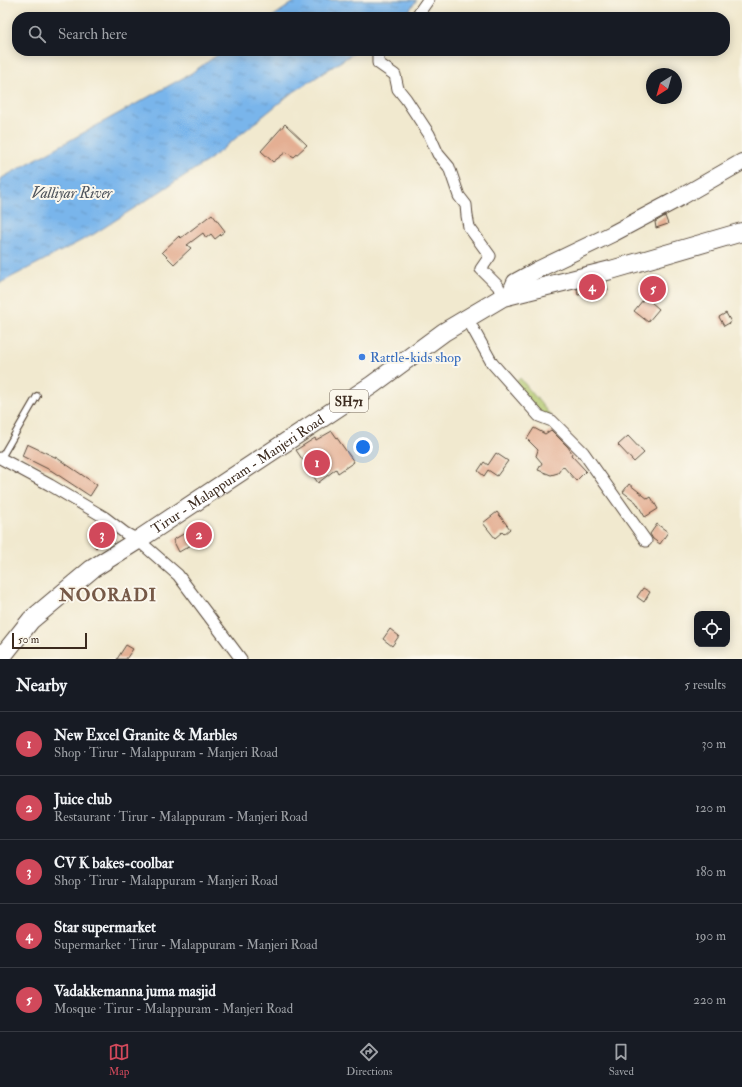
<!DOCTYPE html>
<meta charset="utf-8">
<style>
body{margin:0;font-family:"IM FELL Double Pica",serif;background:#20242c;color:#f1f3f6}
.controls{position:absolute;right:12px;bottom:12px;display:grid;overflow:hidden;border-radius:8px;box-shadow:0 2px 10px #0003}
.controls button{width:36px;height:36px;display:grid;place-items:center;padding:0;border:0;border-bottom:1px solid #363941;background:#171b24;color:#f1f3f6;font:20px sans-serif}
.compass{position:absolute;left:646px;top:68px;width:36px;height:36px;border-radius:50%;background:#171b24;box-shadow:0 2px 10px #0003;rotate:217deg}
.scale{position:absolute;left:12px;bottom:10px;width:75px;box-sizing:border-box;padding-left:4px;border:2px solid #3b2a1e;border-top:0;font-size:11px;line-height:14px;white-space:nowrap;color:#3b2a1e;-webkit-text-stroke:3px #fbf7ec;paint-order:stroke}
.you{position:absolute;left:363px;top:447px;width:14px;height:14px;margin:-10px;border:3px solid #fff;border-radius:50%;background:#1a73e8;box-shadow:0 0 0 6px #1a73e833}
.badge{display:grid;place-items:center;width:26px;height:26px;border-radius:50%;background:#d1495b;color:#fff;font-size:13px;font-weight:700}
.pin{position:absolute;translate:-50% -50%;border:2px solid #fff;box-shadow:0 1px 4px #0006}
.list{margin:0;padding:0;list-style:none}
h2{display:flex;justify-content:space-between;align-items:center;height:52px;margin:0;padding:0 16px;font-size:17px}
h2 small{font-size:13px;font-weight:400;color:#9ea1a6}
.list li{display:grid;grid-template-columns:26px 1fr auto;gap:12px;align-items:center;box-sizing:border-box;height:64px;padding:0 16px;border-top:1px solid #363941}
.list b{display:block;font-size:15px;white-space:nowrap}
.list p{margin:0;font-size:13px;white-space:nowrap;color:#9ea1a6}
.list em{font-size:13px;font-style:normal;color:#9ea1a6}
.icon{flex:none;width:22px;height:22px;fill:none;stroke:currentColor;stroke-width:2;stroke-linecap:round;stroke-linejoin:round}
.map{position:relative;flex:none;width:742px;height:659px;overflow:hidden}
.search{position:absolute;background:#171b24;box-shadow:0 2px 10px #0003;left:12px;right:12px;top:12px;height:44px;display:flex;align-items:center;gap:10px;box-sizing:border-box;padding:0 14px;border-radius:16px;color:#9ea1a6;font-size:15px}
.sheet{height:372px;background:#171b24}
nav{display:flex;justify-content:space-around;align-items:center;box-sizing:border-box;height:56px;border-top:1px solid #363941;background:#171b24;font-size:11px;color:#9ea1a6}
nav a{display:grid;justify-items:center;gap:2px}
nav .on{color:#d1495b}
.map>svg:first-child{display:block}
.park{fill:url(#park-tufts);stroke:#767845}
.water{fill:url(#water-ripples);stroke:#5a7084}
.building{fill:#e4af93}
.lines{fill:none;stroke-linecap:round;stroke-linejoin:round}
.service-casing{stroke:#564739;stroke-width:8}
.minor-casing{stroke:#564739;stroke-width:13}
.secondary-casing{stroke:#564739;stroke-width:18}
.primary-casing{stroke:#564739;stroke-width:20}
.service{stroke:#fff;stroke-width:5.5}
.minor{stroke:#fff;stroke-width:11}
.secondary{stroke:#fff;stroke-width:16}
.primary{stroke:#fff;stroke-width:18}
.shop-dot{fill:#3f7fe0;stroke:#fbf7ec;stroke-width:1.5}
.labels{text-anchor:middle;stroke-width:4;stroke-linejoin:round;paint-order:stroke}
.shield{fill:#fbf7ec;stroke:#75685c;stroke-width:1}
.shield-label{font-size:13px;font-weight:bold;fill:#3b2a1e}
.shop-label{font-size:14px;fill:#366cbe;stroke:#fbf7ec;text-anchor:start}
.street-label{font-size:14px;fill:#3b2a1e;stroke:#fbf7ec}
.water-label{font-size:15px;font-style:italic;fill:#4e545c;stroke:#fbf7ec}
.district-label{font-size:18px;font-weight:bold;letter-spacing:1px;fill:#765947;stroke:#fbf7ec}
</style>
<div class="map">
<svg width="742" height="659" viewBox="0 0 742 659">
<defs>
<pattern id="park-tufts" width="24" height="20" patternUnits="userSpaceOnUse"><rect width="24" height="20" fill="#b0c76c"/><path d="M3 7l-1-3M5 7V3M7 7l1-3M15 17l-1-3M17 17v-4M19 17l1-3" fill="none" stroke="#98ab5d"/></pattern>
<pattern id="water-ripples" width="26" height="14" patternUnits="userSpaceOnUse"><rect width="26" height="14" fill="#79b5eb"/><path d="M2 4q2-2 4 0t4 0M15 11q2-2 4 0t4 0" fill="none" stroke="#6493be"/></pattern>
</defs>
<rect width="100%" height="100%" fill="#fbf7ec"/>
<filter id="ink" filterUnits="userSpaceOnUse"><feTurbulence type="fractalNoise" baseFrequency=".025" numOctaves="2"/><feDisplacementMap in="SourceGraphic" scale="8" xChannelSelector="R" yChannelSelector="G"/><feConvolveMatrix kernelMatrix="1 2 1 2 8 2 1 2 1" color-interpolation-filters="sRGB"/></filter>
<filter id="wash" filterUnits="userSpaceOnUse"><feTurbulence type="fractalNoise" baseFrequency=".012" numOctaves="4" result="noise"/><feDisplacementMap in="SourceGraphic" scale="16" xChannelSelector="R" yChannelSelector="G"/><feGaussianBlur stdDeviation="0.9" result="paint"/><feColorMatrix in="noise" values="0 0 0 0 0 0 0 0 0 0 0 0 0 0 0 0 0 1.4 0 .05"/><feComposite in="paint" operator="in"/></filter>
<g filter="url(#wash)">
<rect width="100%" height="100%" fill="#f1e9cf"/>
<path class="park" d="M520,378l31,38 -8,7 -11,-6 -18,-33z"/>
<path class="water" d="M297,0h120l-13,17h-132z
M223,51h134l-68,44 -80,65 -115,74 -94,49v-104l190,-105z"/>
<g id="blocks">
<path class="building" d="M285,124l22,21 -13,12 -8,-5 -13,10 -12,-11z
M212,214l13,17 -10,8 -4,-5 -5,4 -3,-5 -16,12 4,3 -17,16 -12,-12 17,-16 2,2z
M665,216l3,8 -12,4 -1,-6z
M654,277l11,10 -14,15 8,7 -11,13 -14,-11 13,-16 -5,-5z
M606,282l2,8 -30,5 -1,-6z
M726,313l5,9 -7,4 -5,-9z
M534,428l11,6 6,-4 17,17 4,6 -1,2 15,16 -10,10 -13,-15 -5,7 -7,2 -13,-5 4,-7 -6,-7 2,-6 -11,-11z
M332,431l22,31 -16,11 -2,-4 -18,14 -22,-33 19,-12 1,2z
M628,436l16,17 -10,9 -16,-17z
M27,444l30,14 40,27 -7,11 -38,-25 -30,-15z
M496,453l12,8 -11,15 -9,-6 -4,6 -6,-5 6,-9 4,3z
M629,484l19,15 3,-2 7,12 -13,8 -9,-15 -13,-10z
M497,512l13,17 -6,5 -2,-2 -7,6 -12,-15z
M657,524l11,8 -8,12 -7,-5 -3,-5z
M199,525l6,12 -26,15 -6,-12z
M104,526l9,7 -17,15 -7,-9z
M643,588l7,4 -6,10 -7,-5z
M390,629l9,7 -7,10 -9,-7z
M126,645l7,4 -7,10h-9z"/>
</g>
</g>
<g filter="url(#ink)">
<use href="#blocks" fill-opacity="0" stroke="#564739" stroke-width="1"/>
<g class="lines">
<defs>
<path id="service" d="M1,458l36,-62"/>
<path id="minor" d="M416,17l12,-17
M380,51l-2,1v11l17,12 3,14 8,10 23,35 9,20 11,13 10,29 7,9 1,11 2,11 21,29 -9,13 17,17 5,11
M467,318l25,45 47,53 13,5 31,31 63,89
M0,458l50,27 54,32 21,16 13,7 40,35 63,84"/>
<path id="secondary" d="M509,296l6,-14 22,-12 75,-36 62,-33 68,-39"/>
<g id="primary">
<path id="s1" d="M0,659l31,-39 61,-51 46,-29 234,-155 72,-53 59,-35 108,-27 131,-38"/>
</g>
</defs>
<use href="#service" class="service-casing"/>
<use href="#minor" class="minor-casing"/>
<use href="#secondary" class="secondary-casing"/>
<use href="#primary" class="primary-casing"/>
<use href="#service" class="service"/>
<use href="#minor" class="minor"/>
<use href="#secondary" class="secondary"/>
<use href="#primary" class="primary"/>
</g>
</g>
<circle class="shop-dot" cx="362" cy="357" r="4"/>
<g class="labels">
<rect class="shield" x="330" y="390" width="38" height="22" rx="3"/>
<g class="shield-label">
<text x="349" y="406">SH71</text>
</g>
<g class="shop-label">
<text x="370" y="362">Rattle-kids shop</text>
</g>
<g class="street-label">
<text dy="5" stroke="none"><textPath href="#s1" startOffset="303">Tirur - Malappuram - Manjeri Road</textPath></text>
</g>
<g class="water-label">
<text x="72" y="198">Valliyar River</text>
</g>
<g class="district-label">
<text x="108" y="601">NOORADI</text>
</g>
</g>
</svg>
<div class="controls">
<button><svg class="icon" aria-label="locate" viewBox="0 0 24 24"><circle cx="12" cy="12" r="6"/><path d="M12 2v4M12 18v4M2 12h4M18 12h4"/></svg></button>
</div>
<svg class="compass" viewBox="-18 -18 36 36"><path d="M0-13l5 13h-10z" fill="#e53935"/><path d="M0 13l5-13h-10z" fill="#9ea1a6"/></svg>
<div class="scale">50 m</div>
<div class="you"></div>
<div class="pin badge" style="left:317px;top:463px">1</div>
<div class="pin badge" style="left:199px;top:535px">2</div>
<div class="pin badge" style="left:102px;top:535px">3</div>
<div class="pin badge" style="left:592px;top:287px">4</div>
<div class="pin badge" style="left:653px;top:289px">5</div>
<div class="search"><svg class="icon" aria-label="search" viewBox="0 0 24 24"><circle cx="10" cy="10" r="6"/><path d="M15 15l6 6"/></svg>Search here</div>
</div>
<section class="sheet">
<h2>Nearby<small>5 results</small></h2>
<ul class="list">
<li><span class="badge">1</span><div><b>New Excel Granite &amp; Marbles</b><p>Shop · Tirur - Malappuram - Manjeri Road</p></div><em>30 m</em></li>
<li><span class="badge">2</span><div><b>Juice club</b><p>Restaurant · Tirur - Malappuram - Manjeri Road</p></div><em>120 m</em></li>
<li><span class="badge">3</span><div><b>CV K bakes-coolbar</b><p>Shop · Tirur - Malappuram - Manjeri Road</p></div><em>180 m</em></li>
<li><span class="badge">4</span><div><b>Star supermarket</b><p>Supermarket · Tirur - Malappuram - Manjeri Road</p></div><em>190 m</em></li>
<li><span class="badge">5</span><div><b>Vadakkemanna juma masjid</b><p>Mosque · Tirur - Malappuram - Manjeri Road</p></div><em>220 m</em></li>
</ul>
</section>
<nav>
<a class="on"><svg class="icon" aria-label="map" viewBox="0 0 24 24"><path d="M3 6l6-2 6 2 6-2v14l-6 2-6-2-6 2zM9 4v14M15 6v14"/></svg>Map</a>
<a><svg class="icon" aria-label="directions" viewBox="0 0 24 24"><path d="M12 3l9 9-9 9-9-9zM9 14v-3h6M13 9l2 2-2 2"/></svg>Directions</a>
<a><svg class="icon" aria-label="saved" viewBox="0 0 24 24"><path d="M7 4h10v16l-5-4-5 4z"/></svg>Saved</a>
</nav>
